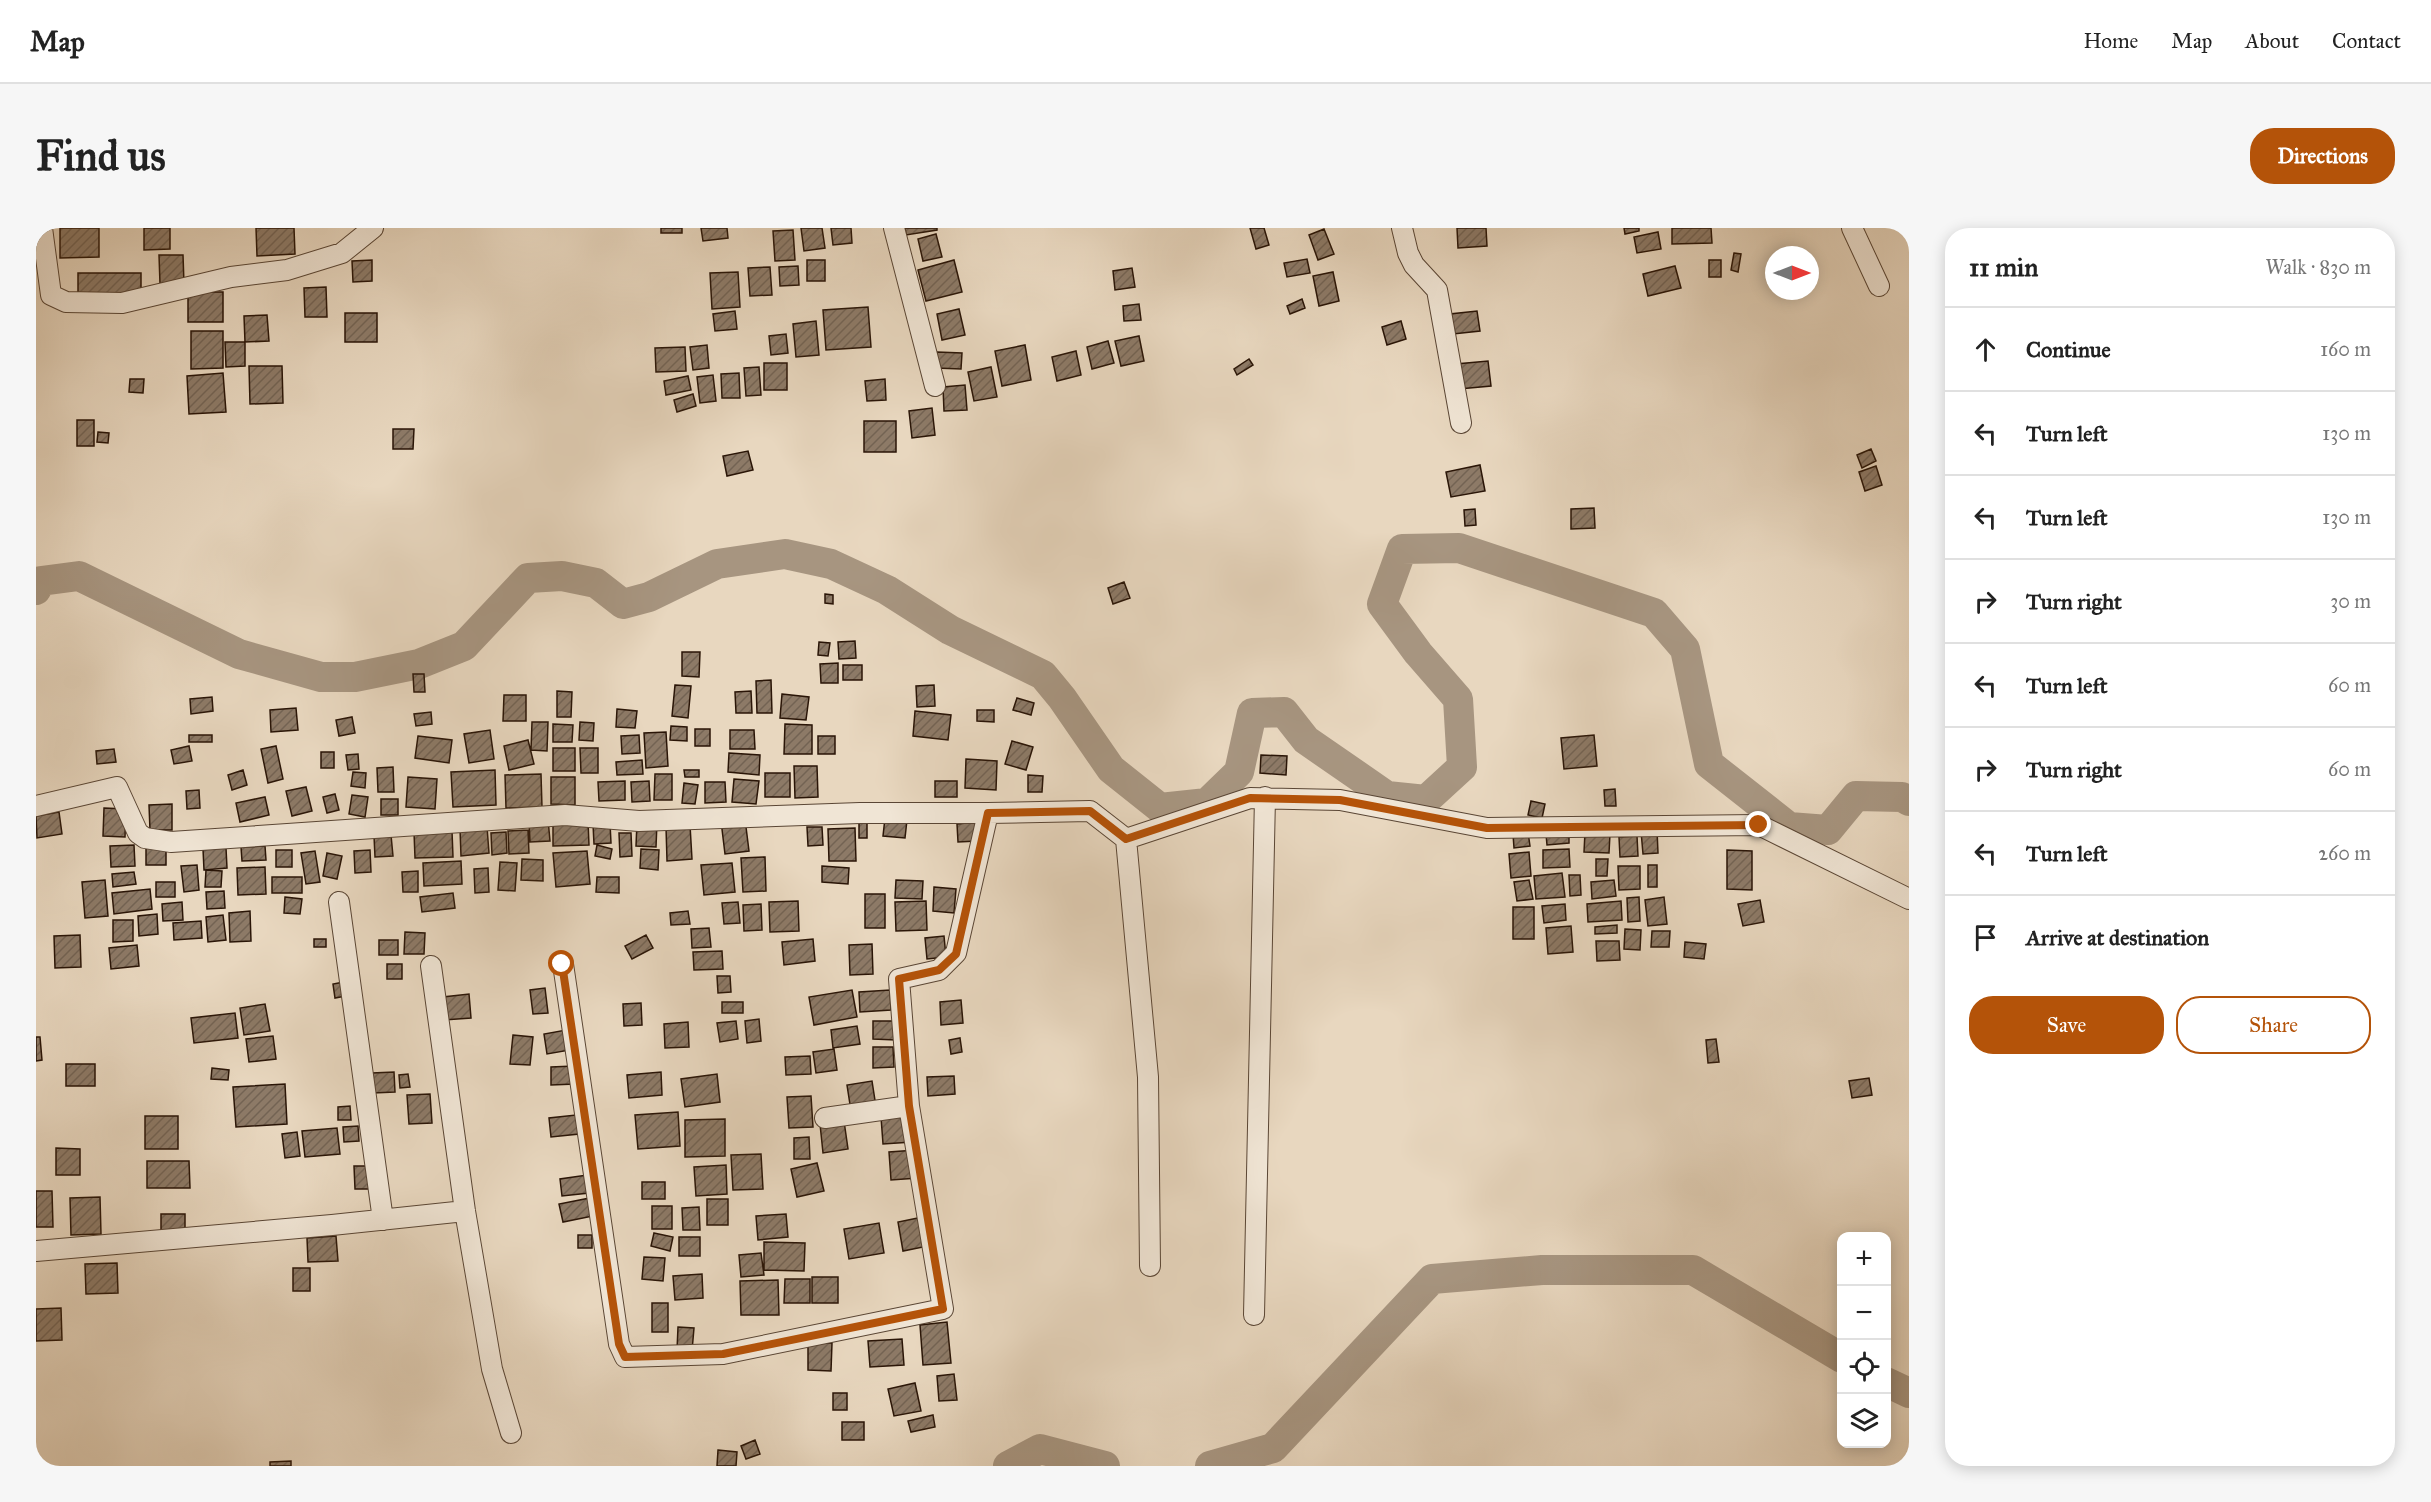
<!DOCTYPE html>
<meta charset="utf-8">
<style>
body{margin:0;font-family:"IM FELL Great Primer",serif;background:#f6f6f6;color:#222}
.controls{position:absolute;right:18px;bottom:18px;display:grid;overflow:hidden;border-radius:12px;box-shadow:0 3px 15px #0003}
.controls button{width:54px;height:54px;display:grid;place-items:center;padding:0;border:0;border-bottom:2px solid #e0e0e0;background:#fff;color:#222;font:30px sans-serif}
.compass{position:absolute;left:1729px;top:18px;width:54px;height:54px;border-radius:50%;background:#fff;box-shadow:0 3px 15px #0003;rotate:90deg}
.stop{position:absolute;width:18px;height:18px;margin:-14px;border:4px solid #b45309;border-radius:50%;background:#fff}
.stop.end{background:#b45309;border-color:#fff;box-shadow:0 2px 6px #0008}
.list{margin:0;padding:0;list-style:none}
h2{display:flex;justify-content:space-between;align-items:center;height:78px;margin:0;padding:0 24px;font-size:26px}
h2 small{font-size:20px;font-weight:400;color:#767676}
.list li{display:grid;grid-template-columns:39px 1fr auto;gap:18px;align-items:center;box-sizing:border-box;height:84px;padding:0 24px;border-top:2px solid #e0e0e0}
.list b{display:block;font-size:22px;white-space:nowrap}
.list em{font-size:20px;font-style:normal;color:#767676}
.actions{display:flex;gap:12px;padding:18px 24px}
.actions a{flex:1;padding:14px 0;border:2px solid #b45309;border-radius:24px;text-align:center;font-size:21px;color:#b45309}
.actions .main{background:#b45309;color:#fff}
.icon{flex:none;width:33px;height:33px;fill:none;stroke:currentColor;stroke-width:2;stroke-linecap:round;stroke-linejoin:round}
.map{position:relative;flex:none;width:1873px;height:1238px;overflow:hidden;border-radius:24px}
header{display:flex;align-items:center;gap:36px;box-sizing:border-box;height:84px;padding:0 30px;background:#fff;border-bottom:2px solid #e0e0e0}
header strong{font-size:28px}
nav{display:flex;gap:33px;margin-inline-start:auto;font-size:21px}
.intro{display:flex;align-items:center;justify-content:space-between;box-sizing:border-box;height:144px;padding:0 36px}
h1{margin:0;font-size:42px}
.button{padding:15px 27px;border-radius:24px;background:#b45309;color:#fff;font-size:21px;font-weight:700}
main{display:flex;gap:36px;padding:0 36px}
aside{flex:1;background:#fff;border-radius:24px;box-shadow:0 3px 15px #0003}
.map>svg:first-child{display:block}
.lines{fill:none;stroke-linecap:round;stroke-linejoin:round}
.river{stroke:#a79580;stroke-width:30}
.building{fill:url(#building-hatch);stroke:#2a1507;stroke-width:1.5}
.minor-casing{stroke:#5a4635;stroke-width:22}
.minor{stroke:#f0e5d5;stroke-width:20}
.route{stroke:#b45309;stroke-width:8}
</style>
<header>
<strong>Map</strong>
<nav><a>Home</a><a>Map</a><a>About</a><a>Contact</a></nav>
</header>
<div class="intro"><h1>Find us</h1><a class="button">Directions</a></div>
<main>
<div class="map">
<svg width="1873" height="1238" viewBox="0 0 1873 1238">
<defs>
<pattern id="building-hatch" width="6" height="6" patternUnits="userSpaceOnUse" patternTransform="scale(1.5)"><rect width="6" height="6" fill="#8d7a67"/><path d="M-1 1l2-2M0 6l6-6M5 7l2-2" fill="none" stroke="#736353"/></pattern>
</defs>
<rect width="100%" height="100%" fill="#e8d7bf"/>
<filter id="stains"><feTurbulence type="fractalNoise" baseFrequency=".00333" numOctaves="4"/><feColorMatrix values="0 0 0 0 .2 0 0 0 0 .09 0 0 0 0 .02 0 0 0 .5 -.17"/></filter>
<radialGradient id="worn" r=".72"><stop offset=".6" stop-color="#630" stop-opacity="0"/><stop offset="1" stop-color="#630" stop-opacity=".3"/></radialGradient>
<g class="lines">
<path class="river" d="M0,362l5,-9 38,-5 160,78 82,23h34l64,-13 45,-18 64,-68 34,-2 34,7 27,21 26,-7 68,-33 68,-10 46,10 56,26 63,40 93,45 19,23 49,71 49,39 47,-5 32,-31 13,-59 32,-1 22,28 81,56 39,4 36,-33 -4,-68 -40,-46 -36,-49 20,-55 57,-1 195,65 31,36 24,115 80,63 39,3 28,-34 46,1 7,4
M1850,1154l23,11
M972,1238l32,-17 65,17
M1174,1238l63,-18 159,-169 110,-9h151l149,88"/>
</g>
<path class="building" d="M24,0h39v29l-39,1z
M108,0h26v21l-26,1z
M220,0h38l1,26 -38,2z
M625,0h21v5h-21z
M665,0h26l1,10 -25,3z
M765,0h21l3,20 -21,3z
M795,0h20l1,15 -19,2z
M869,0h32v2l-31,5z
M1214,0h14l5,17 -13,4z
M1421,0h29l1,18 -29,2z
M1588,0h15v3l-14,3z
M1636,0h39l1,15 -40,1z
M1288,1l10,25 -16,6 -9,-25z
M757,2l2,30 -20,1 -2,-30z
M1622,4l3,17 -24,4 -3,-16z
M900,6l6,23 -19,4 -5,-22z
M1698,25l7,1 -3,18 -7,-2z
M123,27h24l1,29h-24z
M1271,31l3,14 -23,4 -3,-14z
M336,32v21l-19,1 -1,-21z
M771,32h18v21h-18z
M918,32l8,32 -36,9 -8,-31z
M1673,32h12v17h-12z
M762,38l1,19 -19,1 -1,-19z
M1639,38l6,22 -33,8 -5,-22z
M734,39l2,28 -22,1 -2,-28z
M1096,40l3,19 -20,3 -2,-19z
M702,44l2,35 -28,2 -2,-36z
M1297,44l6,29 -20,5 -6,-30z
M42,45h63v21h-63z
M290,59l1,30h-22l-1,-29z
M152,64h35v30h-35z
M1266,71l3,9 -15,6 -3,-8z
M1103,76l2,16 -17,1 -1,-15z
M832,79l3,40 -45,3 -3,-40z
M923,81l6,26 -23,5 -5,-26z
M699,83l2,18 -22,2 -2,-17z
M1441,83l3,20 -27,3 -3,-20z
M309,85h32v29h-32z
M231,87l2,26 -24,1 -1,-26z
M780,93l3,34 -23,2 -3,-33z
M1365,93l5,18 -19,6 -5,-18z
M155,103h32v37l-32,1z
M750,106l2,19 -17,2 -2,-19z
M1103,108l5,25 -23,5 -6,-25z
M1072,113l6,22 -22,6 -5,-22z
M189,114h20v24l-19,1z
M671,117l2,23 -16,2 -3,-23z
M989,117l6,35 -29,6 -7,-35z
M649,119l1,24 -30,1 -1,-24z
M1040,123l5,24 -24,6 -5,-24z
M901,124l25,1 -1,16 -25,-1z
M1213,131l4,6 -16,10 -3,-6z
M1452,133l3,25 -32,3 -3,-25z
M728,135h23v27h-23z
M213,138h33l1,37 -33,1z
M723,139l2,28 -15,1 -2,-28z
M955,139l6,30 -23,4 -6,-29z
M187,145l3,39 -37,2 -2,-38z
M703,145l1,25h-18l-1,-24z
M677,147l3,26 -16,2 -3,-26z
M652,148l3,14 -25,5 -2,-14z
M94,151h14l-1,14 -14,-1z
M849,151l1,21 -19,1 -2,-20z
M929,157l2,25 -23,1 -1,-24z
M657,166l3,12 -19,6 -3,-12z
M896,180l3,27 -23,3 -3,-27z
M41,192h17v26h-17z
M828,193h32v31h-32z
M357,201h21l-1,20h-20z
M62,204l11,1 -1,10 -11,-1z
M1835,221l5,12 -14,7 -5,-13z
M712,223l5,19 -26,6 -4,-20z
M1444,237l5,26 -34,6 -5,-25z
M1840,238l6,19 -17,6 -6,-19z
M1558,280l1,20 -24,1v-20z
M1439,281l1,16 -11,1 -1,-16z
M1088,354l6,16 -17,6 -5,-16z
M789,366l8,1v9l-8,-1z
M819,413l1,17 -17,1 -1,-17z
M783,414l11,1 -2,13 -10,-1z
M646,424h18l-1,25 -17,-1z
M802,435v20h-17l-1,-19z
M807,437h19v15h-19z
M377,446h11l1,18h-11z
M735,452l1,33h-15l-1,-32z
M639,457l16,1 -3,32 -16,-2z
M898,457l1,21 -18,1 -1,-21z
M521,463l15,1 -1,25h-14z
M715,463l1,22h-16l-1,-21z
M746,466l27,3 -3,23 -26,-2z
M468,467h22v26h-23z
M176,469l1,14 -22,3 -1,-15z
M981,470l17,5 -3,12 -18,-5z
M260,480l2,22 -27,2 -1,-22z
M581,481l20,2 -2,17 -19,-1z
M941,482h17v12l-17,-1z
M879,483l36,4 -3,25 -35,-4z
M395,484l1,12 -16,2 -2,-12z
M316,489l3,16 -16,3 -3,-16z
M496,494h16l-1,29 -16,-1z
M544,494l14,1 -1,18 -14,-1z
M517,496l20,1 -1,17h-19z
M749,496l27,1v29h-28z
M635,498l16,1v14l-17,-1z
M659,501h15v17h-15z
M454,502l4,29 -25,4 -5,-29z
M694,502h24l1,19h-25z
M630,504l2,34 -22,2 -2,-35z
M153,507h23v7h-23z
M603,507l1,18 -18,1 -1,-18z
M1558,507l3,31 -33,3 -3,-31z
M382,508l34,4 -3,23 -34,-5z
M782,508h17v18h-17z
M492,512l6,24 -25,6 -5,-24z
M976,513l21,6 -7,23 -21,-6z
M153,518l3,15 -18,3 -3,-14z
M240,518l7,33 -15,4 -7,-34z
M517,520h22v23h-22z
M544,520h18v25h-17z
M78,521l2,13 -19,2 -1,-13z
M285,524h13v16h-13z
M693,525l31,2 -1,20 -31,-3z
M322,526l1,15 -11,1 -2,-15z
M1225,527l26,1 -1,19 -26,-2z
M930,531l31,2 -1,29 -31,-2z
M606,532l1,14 -26,1 -1,-13z
M758,538h23l1,31 -23,1z
M357,539l1,25h-16l-1,-24z
M207,542l4,15 -15,5 -4,-15z
M459,542l1,35 -43,2 -2,-35z
M648,542h15v7h-14z
M317,544l13,1 -1,15 -14,-2z
M729,545h25v24h-25z
M505,546l1,33 -36,1 -1,-33z
M619,546h17v26h-18z
M992,547l15,1 -1,16h-14z
M372,549l29,2 -2,30 -29,-2z
M515,549h24v28l-24,-1z
M698,551l25,2 -3,23 -24,-2z
M589,553v19l-26,1 -1,-19z
M613,553l1,20 -18,1 -1,-20z
M899,553h22v16h-22z
M669,554h20l1,20 -21,1z
M648,555l14,2 -3,19 -13,-1z
M270,559l6,24 -20,5 -6,-25z
M1579,561l1,17h-11l-1,-16z
M163,562l1,18 -13,1 -1,-18z
M299,566l4,16 -12,3 -4,-16z
M316,567l16,2 -3,20 -16,-3z
M229,569l4,18 -29,7 -4,-19z
M345,571h17v16h-17z
M1495,573l14,3 -3,14 -14,-3z
M136,576v26h-22l-1,-25z
M68,580l22,1 -1,28 -22,-1z
M23,584l3,22 -25,4 -1,-22z
M849,590l22,2 -2,18 -22,-2z
M512,591l2,22 -20,1 -1,-21z
M709,591l4,32 -24,3 -4,-33z
M517,593h35l1,24 -36,1z
M823,593h8v17h-8z
M601,594h20l-1,25 -20,-1z
M940,594l1,19 -19,1 -1,-18z
M574,595l1,20 -17,1 -1,-20z
M654,597l2,34 -25,2 -1,-34z
M451,599l2,26 -28,3 -1,-27z
M771,599h15l1,18 -15,1z
M819,600l1,33h-27l-1,-32z
M492,602l1,23 -20,1 -1,-23z
M1621,602l1,23 -15,1 -2,-23z
M416,603l1,26 -38,1 -1,-26z
M470,604l1,21 -15,2 -1,-22z
M1492,604l2,14 -16,2 -1,-14z
M1533,604v11l-22,2 -1,-11z
M1549,604l25,2 -1,19 -25,-1z
M583,605h12l1,23 -12,1z
M355,607l2,21 -18,1 -1,-21z
M1601,608l1,20 -18,1 -1,-20z
M98,617l1,21 -24,1 -1,-21z
M561,617l15,4 -2,10 -15,-3z
M110,618h20v19h-20z
M229,618l1,14 -24,1 -1,-14z
M190,620l1,20 -23,2 -1,-21z
M605,621l18,1 -1,20 -18,-2z
M1533,621l1,18 -27,1v-18z
M240,622h16v17h-16z
M334,622l1,22 -16,1 -1,-22z
M1691,622l25,1v39l-25,-1z
M279,623l5,31 -14,2 -5,-31z
M551,623l3,33 -34,3 -3,-34z
M1493,624l2,24 -20,2 -2,-24z
M291,625l15,3 -5,23 -14,-3z
M729,629l1,34 -23,1 -2,-34z
M486,631l21,1v21l-22,-1z
M1560,631h12l-1,17h-11z
M425,633l1,23 -38,2 -1,-23z
M464,634l17,1 -2,28 -17,-1z
M696,635l3,29 -31,3 -3,-30z
M161,637l2,25 -15,2 -3,-26z
M1612,637h9v22h-9z
M786,638l27,2 -1,16 -26,-2z
M1582,638h22v23l-21,1z
M229,639l1,27 -28,1 -1,-27z
M452,640l1,24 -14,1 -1,-24z
M170,642l16,1 -1,16h-16z
M382,643v21h-15l-1,-20z
M98,644l2,12 -23,3 -1,-13z
M1526,645l3,24 -29,2 -2,-23z
M1533,647h11l1,20 -11,1z
M236,649h30v16h-30z
M561,649h22v16l-23,-1z
M69,652l3,36 -23,2 -3,-36z
M860,652l27,1 -1,18 -27,-1z
M1493,652l4,19 -16,2 -3,-19z
M1578,652l2,16 -24,3 -1,-17z
M120,654h19v15h-19z
M898,659l22,2 -2,24 -21,-2z
M114,661l2,20 -38,5 -2,-21z
M188,663l1,17 -18,1 -1,-17z
M417,665l2,15 -33,4 -2,-15z
M829,666h20v34h-20z
M249,669l17,2 -2,15 -16,-1z
M1603,669l1,24 -12,1 -1,-24z
M1628,669l3,27 -19,2 -3,-26z
M1724,672l4,22 -21,4 -5,-22z
M762,673l1,30 -29,1 -1,-30z
M890,673l1,29 -31,1 -1,-29z
M1585,673l1,19 -34,2 -1,-18z
M146,674l1,18 -20,1 -1,-17z
M702,674l2,21 -16,1 -2,-21z
M725,676l1,26 -18,1 -1,-26z
M1529,676l1,16 -22,3 -2,-17z
M1477,679h21v32h-21z
M214,683l1,30 -21,1 -1,-29z
M652,683l2,13 -19,1 -1,-12z
M121,686l1,20 -19,2 -1,-20z
M187,687l3,25 -18,2 -2,-25z
M77,692h20v21l-20,1z
M165,693l1,17 -28,2 -1,-17z
M1581,697v8l-22,1v-7z
M1535,698l2,26 -25,2 -2,-26z
M673,700l2,19 -19,1 -1,-19z
M1589,701l16,1 -1,20 -16,-1z
M1616,703h18l-1,16h-18z
M369,704l20,1 -1,21h-20z
M44,707l1,32 -26,1 -1,-32z
M610,707l7,13 -21,11 -7,-13z
M908,708l2,21 -19,2 -2,-21z
M278,711h12v8h-12z
M777,711l2,22 -31,4 -2,-23z
M343,712h19v15h-19z
M1560,713h23l1,19 -23,1z
M1649,714l21,2 -2,15 -20,-2z
M836,716l1,30 -23,1 -1,-30z
M101,717l2,21 -28,3 -2,-21z
M686,723l1,18 -29,1 -1,-18z
M351,736h15v15h-15z
M681,748h13l1,16 -13,1z
M308,754l2,14 -11,2 -2,-14z
M509,760l3,25 -15,1 -3,-24z
M816,762l5,27 -43,8 -5,-28z
M854,762l1,20 -31,2 -1,-20z
M433,766l2,24 -27,2 -1,-23z
M925,772l2,23 -22,2 -1,-23z
M686,774h21v11h-21z
M605,775l1,22 -18,1 -1,-22z
M229,776l5,27 -26,4 -4,-27z
M199,785l3,25 -44,5 -3,-25z
M723,791l2,22 -14,2 -2,-22z
M700,793l2,18 -18,3 -3,-19z
M837,793h24l-1,19 -23,-1z
M652,794l1,25 -24,1 -1,-24z
M821,798l3,18 -27,4 -2,-18z
M530,802l4,20 -23,4 -3,-20z
M477,807l20,2 -3,28 -20,-1z
M237,808l3,23 -27,3 -3,-23z
M0,809h4l2,23 -6,1z
M924,810l2,14 -11,2 -2,-14z
M1680,811l3,23 -11,1 -2,-23z
M837,819h20l1,20 -21,1z
M798,821l3,21 -21,3 -3,-21z
M774,828l1,18 -25,1 -1,-18z
M30,836h29v22h-29z
M538,838l1,18 -24,1v-18z
M176,840l17,2 -1,10 -17,-1z
M358,844l1,20 -22,1 -1,-20z
M625,844l1,23 -33,3 -2,-23z
M372,846l2,13 -10,1 -1,-13z
M681,846l3,28 -35,5 -4,-28z
M918,848l1,18 -27,2 -1,-19z
M1833,850l3,17 -20,3 -3,-17z
M836,853l4,26 -25,4 -4,-26z
M249,856l2,40 -51,3 -3,-40z
M394,866l2,29 -23,1 -2,-29z
M775,868l2,31 -24,1 -2,-31z
M314,878l1,14h-13v-13z
M642,884l2,34 -42,3 -3,-34z
M540,887l3,19 -28,3 -2,-19z
M874,887l2,27 -29,2 -2,-27z
M109,888h33v33h-33z
M689,891v37l-40,1v-37z
M808,893l4,28 -25,4 -3,-29z
M322,898l1,15 -15,1 -1,-15z
M301,900l3,26 -35,3 -3,-26z
M261,904l3,24 -15,2 -3,-24z
M773,909l1,22h-16v-21z
M20,920l24,1v26h-24z
M880,922l2,28 -27,2 -2,-28z
M725,926l2,35 -30,1 -2,-35z
M111,933h42l1,27h-43z
M781,935l7,28 -27,6 -6,-28z
M690,937l1,29 -31,2 -2,-29z
M318,938h17l1,23h-17z
M551,947l2,18 -27,3 -2,-17z
M606,954h23v17h-23z
M0,963h16l1,36h-17z
M64,969l1,37 -30,1 -1,-37z
M554,970l3,18 -30,6 -4,-18z
M671,971h21v26h-21z
M616,978h20v23h-20z
M663,979l1,23h-17l-1,-22z
M125,986h24v20h-24z
M750,986l2,23 -30,3 -2,-24z
M887,989l5,29 -25,5 -5,-29z
M843,995l5,30 -35,6 -5,-30z
M618,1005l19,4 -3,14 -19,-5z
M542,1007h14v13h-14z
M300,1008l2,25 -30,1 -1,-24z
M643,1009h21v19h-21z
M728,1014l41,1 -1,28 -40,-1z
M725,1025l3,22 -23,2 -2,-22z
M608,1029l21,1 -2,23 -21,-2z
M81,1035l1,30 -32,1 -1,-30z
M257,1040h17v23h-17z
M666,1046l1,24 -28,2 -2,-24z
M776,1049h26v26h-26z
M749,1051h25v24h-26z
M742,1052l1,35h-38l-1,-34z
M616,1075h16v29h-16z
M25,1080l1,32 -26,1v-32z
M911,1094l4,41 -28,2 -3,-40z
M642,1099l16,1 -2,23 -15,-1z
M866,1111l2,26 -34,2 -2,-26z
M772,1115h24l-1,28 -23,-1z
M918,1146l3,26 -18,1 -2,-25z
M879,1155l6,28 -27,5 -6,-27z
M797,1165h14v17h-14z
M897,1187l2,12 -24,5 -3,-11z
M806,1194h22v18h-22z
M719,1212l5,14 -14,5 -5,-13z
M682,1222l19,2 -1,14h-19z
M255,1233v5h-21v-4z"/>
<g class="lines">
<defs>
<path id="minor" d="M6,0l9,67 15,7 56,1 109,-26 56,-7 55,-17 31,-25
M858,0l41,158
M1366,0l6,25 6,12 23,25 24,133
M1816,0l27,58
M0,578l81,-19 21,46 7,5 26,4 394,-27 74,6 221,-8h128l-32,140 -17,17 -40,9 10,127 -84,12
M952,585l102,-2 36,28 124,-41 90,2 147,28 272,-3 150,74
M1090,611l22,238 2,189
M303,674l44,318
M527,736l56,380 6,13 98,-3 220,-45 -34,-203
M395,738l34,245 27,158 19,64
M0,1023l296,-26 133,-14
M1218,1087l11,-518"/>
</defs>
<use href="#minor" class="minor-casing"/>
<use href="#minor" class="minor"/>
</g>
<g class="lines">
<path class="route" d="M526,736l57,380 6,13 98,-3 220,-45 -34,-203 -10,-127 40,-9 17,-16 32,-141 102,-2 36,28 124,-41 90,2 147,28 272,-3"/>
</g>
<rect width="100%" height="100%" filter="url(#stains)"/>
<rect width="100%" height="100%" fill="url(#worn)"/>
</svg>
<div class="controls">
<button>+</button>
<button>−</button>
<button><svg class="icon" aria-label="locate" viewBox="0 0 24 24"><circle cx="12" cy="12" r="6"/><path d="M12 2v4M12 18v4M2 12h4M18 12h4"/></svg></button>
<button><svg class="icon" aria-label="layers" viewBox="0 0 24 24"><path d="M12 4l9 5-9 5-9-5zM3 14l9 5 9-5"/></svg></button>
</div>
<svg class="compass" viewBox="-18 -18 36 36"><path d="M0-13l5 13h-10z" fill="#e53935"/><path d="M0 13l5-13h-10z" fill="#767676"/></svg>
<div class="stop" style="left:526px;top:736px"></div>
<div class="stop end" style="left:1723px;top:597px"></div>
</div>
<aside>
<h2>11 min<small>Walk · 830 m</small></h2>
<ul class="list">
<li><svg class="icon" aria-label="ahead" viewBox="0 0 24 24"><path d="M12 20V5M6 11l6-6 6 6"/></svg><div><b>Continue</b></div><em>160 m</em></li>
<li><svg class="icon" aria-label="left" viewBox="0 0 24 24"><path d="M17 20v-9H6M10 6l-5 5 5 5"/></svg><div><b>Turn left</b></div><em>130 m</em></li>
<li><svg class="icon" aria-label="left" viewBox="0 0 24 24"><path d="M17 20v-9H6M10 6l-5 5 5 5"/></svg><div><b>Turn left</b></div><em>130 m</em></li>
<li><svg class="icon" aria-label="right" viewBox="0 0 24 24"><path d="M7 20v-9h11M14 6l5 5-5 5"/></svg><div><b>Turn right</b></div><em>30 m</em></li>
<li><svg class="icon" aria-label="left" viewBox="0 0 24 24"><path d="M17 20v-9H6M10 6l-5 5 5 5"/></svg><div><b>Turn left</b></div><em>60 m</em></li>
<li><svg class="icon" aria-label="right" viewBox="0 0 24 24"><path d="M7 20v-9h11M14 6l5 5-5 5"/></svg><div><b>Turn right</b></div><em>60 m</em></li>
<li><svg class="icon" aria-label="left" viewBox="0 0 24 24"><path d="M17 20v-9H6M10 6l-5 5 5 5"/></svg><div><b>Turn left</b></div><em>260 m</em></li>
<li><svg class="icon" aria-label="arrive" viewBox="0 0 24 24"><path d="M6 21V4h12l-3 4 3 4H6"/></svg><div><b>Arrive at destination</b></div></li>
</ul>
<div class="actions"><a class="main">Save</a><a>Share</a></div>
</aside>
</main>
